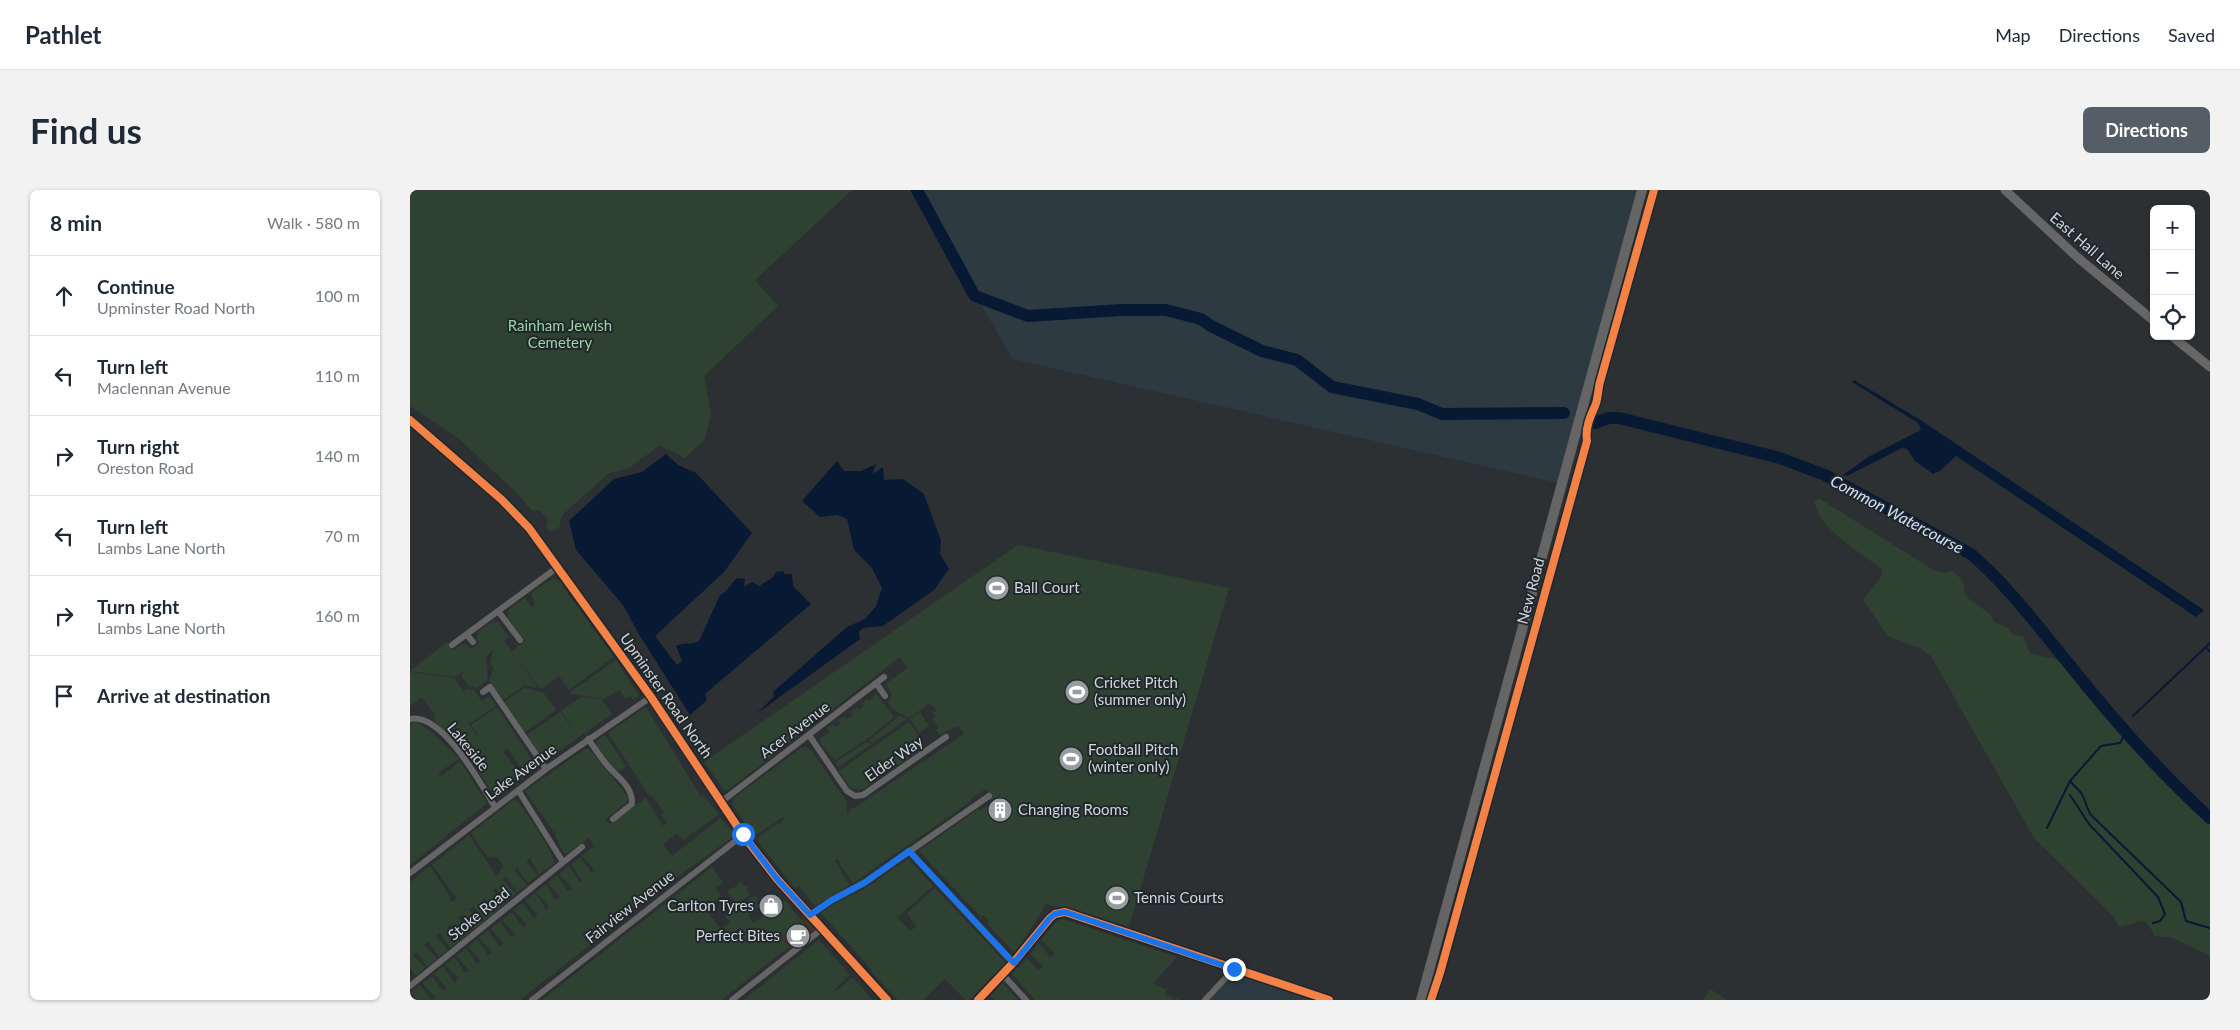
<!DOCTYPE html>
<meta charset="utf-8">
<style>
body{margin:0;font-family:Lato,sans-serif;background:#f2f2f3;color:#1f2937}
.controls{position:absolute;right:15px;top:15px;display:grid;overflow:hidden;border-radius:8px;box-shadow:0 1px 4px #0004}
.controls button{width:45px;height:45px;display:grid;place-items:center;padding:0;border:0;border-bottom:1px solid #e0e1e3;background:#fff;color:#1f2937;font:25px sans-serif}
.stop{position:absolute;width:15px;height:15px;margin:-11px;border:4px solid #1a73e8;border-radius:50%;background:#fff}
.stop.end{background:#1a73e8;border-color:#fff;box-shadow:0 1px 5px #0008}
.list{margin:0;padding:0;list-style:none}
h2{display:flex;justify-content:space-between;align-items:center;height:65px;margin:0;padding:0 20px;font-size:21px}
h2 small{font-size:16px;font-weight:400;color:#747a83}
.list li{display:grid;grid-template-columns:32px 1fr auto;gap:15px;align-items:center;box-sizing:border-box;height:80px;padding:0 20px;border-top:1px solid #e0e1e3}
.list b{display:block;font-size:19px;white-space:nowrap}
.list p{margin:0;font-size:16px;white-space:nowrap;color:#747a83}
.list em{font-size:16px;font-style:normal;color:#747a83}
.icon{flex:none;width:28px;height:28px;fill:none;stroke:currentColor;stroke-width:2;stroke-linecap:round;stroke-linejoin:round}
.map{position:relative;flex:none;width:1800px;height:810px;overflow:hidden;border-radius:8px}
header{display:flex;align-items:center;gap:30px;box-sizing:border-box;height:70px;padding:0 25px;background:#fff;border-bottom:1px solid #e0e1e3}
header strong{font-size:24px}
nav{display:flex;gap:28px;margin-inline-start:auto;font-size:18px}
.intro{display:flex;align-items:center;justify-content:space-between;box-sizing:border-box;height:120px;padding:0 30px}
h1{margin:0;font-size:35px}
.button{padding:12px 22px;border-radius:8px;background:#555d66;color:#fff;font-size:18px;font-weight:700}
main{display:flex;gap:30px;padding:0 30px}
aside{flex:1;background:#fff;border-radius:8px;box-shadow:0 1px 4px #0004}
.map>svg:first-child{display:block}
.commercial{fill:#413329}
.built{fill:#2e3a42}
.green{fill:#2f4231}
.water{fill:#071933}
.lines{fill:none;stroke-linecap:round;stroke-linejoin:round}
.stream{stroke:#071933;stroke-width:2}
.river{stroke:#071933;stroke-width:12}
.street{stroke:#656565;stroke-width:6}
.secondary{stroke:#676768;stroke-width:9}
.primary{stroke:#656566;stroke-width:10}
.cycleway-casing{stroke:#20272c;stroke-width:11}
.cycleway{stroke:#f48246;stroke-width:8}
.route{stroke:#1a73e8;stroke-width:6}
.labels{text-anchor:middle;stroke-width:4;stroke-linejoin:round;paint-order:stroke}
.street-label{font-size:15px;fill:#d1d6d9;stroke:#20272c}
.park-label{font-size:15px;fill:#9bd4a1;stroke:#20272c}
.poi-label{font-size:15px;fill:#d1d6d9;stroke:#20272c;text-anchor:start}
.water-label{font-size:16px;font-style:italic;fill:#d1e2f9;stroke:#20272c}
</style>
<header>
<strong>Pathlet</strong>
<nav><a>Map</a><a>Directions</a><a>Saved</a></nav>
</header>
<div class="intro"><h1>Find us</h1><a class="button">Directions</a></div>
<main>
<aside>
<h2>8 min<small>Walk · 580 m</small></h2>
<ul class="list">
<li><svg class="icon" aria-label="ahead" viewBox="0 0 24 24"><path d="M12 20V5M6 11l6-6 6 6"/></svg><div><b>Continue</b><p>Upminster Road North</p></div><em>100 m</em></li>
<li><svg class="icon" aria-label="left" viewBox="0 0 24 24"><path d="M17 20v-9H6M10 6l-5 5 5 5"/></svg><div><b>Turn left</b><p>Maclennan Avenue</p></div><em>110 m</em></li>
<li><svg class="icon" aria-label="right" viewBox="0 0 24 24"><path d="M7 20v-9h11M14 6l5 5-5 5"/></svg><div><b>Turn right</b><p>Oreston Road</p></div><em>140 m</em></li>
<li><svg class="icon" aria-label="left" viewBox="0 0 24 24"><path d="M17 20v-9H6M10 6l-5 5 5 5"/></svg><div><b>Turn left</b><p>Lambs Lane North</p></div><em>70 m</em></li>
<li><svg class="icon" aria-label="right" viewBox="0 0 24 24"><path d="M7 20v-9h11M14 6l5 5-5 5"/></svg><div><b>Turn right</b><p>Lambs Lane North</p></div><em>160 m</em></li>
<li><svg class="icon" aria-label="arrive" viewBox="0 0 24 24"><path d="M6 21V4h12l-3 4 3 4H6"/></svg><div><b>Arrive at destination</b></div></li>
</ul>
</aside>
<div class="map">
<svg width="1800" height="810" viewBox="0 0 1800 810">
<rect width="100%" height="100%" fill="#2d3033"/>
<path class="commercial" d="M400,725l12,14 -30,23 -11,-14z"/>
<path class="built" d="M503,0h729l-79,294 -550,-125z
M830,776l98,34h-131z"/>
<path class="green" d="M0,0h442l-97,90 23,26 -74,70 7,38 -6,25 -20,19 -25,-13 -31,23 -20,5 -47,42 -3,13 -8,4 -5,-5 2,-7 -9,-10 -7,1 -16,-19 -58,-54 -48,-32z
M1410,309l115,72 9,2 10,-2 9,11 2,12 4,5 21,15 4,8 14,6 5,7 10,1 6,16c12,6 25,6 37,9l105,119 39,38v138l-37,-18 -19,-2c-9,-27 -20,-8 -36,-10l-5,-10 -79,-78 -103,-182 -11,-8 -32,-12 -25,-36 18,-23 1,-8c-22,-17 -64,-40 -68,-69z
M608,355l211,43 -100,339 -52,-16 -31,-7 -28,45 -4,3 -25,-26 -1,-6 -5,-5 -2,2 -62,-66 58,-41h4l10,-8 -5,-13 -14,9 -2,4 -117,81 -14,-19 1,-2 -3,-3 -2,2 15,24 -35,21 -16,-20 -4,2 -39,-49 22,-16 2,2 5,-9 -31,20 -22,-32 2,-6 67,-50 5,-1 5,3 36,52v12l3,-2 1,-5 2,2 111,-75 -6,-8 -18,9 -4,-5 3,-2 -6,-9 3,-2 -3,-4 3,-2 -4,-6 -2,1 -1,-2 -20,14 -15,-8 -6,-7 4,-8 -6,-11 21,-16 -7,-11 -123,95 -5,-7 -4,3 6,7 -45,34 -5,1 -20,-28z
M144,388l10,5 -2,1 6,10 46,63 -45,33 -10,-14 -18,13 -23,-29 19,26 -1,2 -11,-3 -22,15 -14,-20 3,-6 -1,-2 3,-2 -2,-3 1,-2h-3l3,-15 -8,8 3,11 -1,2 1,9 -11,8 -8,-1 -8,-12 4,-5 -10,7 -45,-6 37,-29 6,8 10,-6 4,1 4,4 8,-6 -3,-6 2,-5 16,-11 5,2 10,14 -5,4 8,10 13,-10 -17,-23v-8l17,-12 6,9 4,-3 -4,-11z
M206,470l23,36 -6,4 -3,-4 -5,3 -5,-9 -17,9 -34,-6z
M0,482l46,6 -1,2 9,11 3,-2 8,2 7,10 7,-5 7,10 -26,17 -4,-4 11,17 1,-1 -7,-10 26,-18 39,59 -11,9 -17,-26 -5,3 20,25 -25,20h-3l-25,-39 -36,-38 1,-5 -13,-18 -12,9z
M114,498l19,4 13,18 -31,22 -21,-30z
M466,503l18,24 -28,23 -31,20 -14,-16 -2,-5 11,-7 -3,-4 6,-4 3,3 5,-3 -3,-4 6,-4 3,3 6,-4 -2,-3 6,-5 2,3 5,-4 -2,-3 5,-4 2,2z
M171,507l20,2 11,15 -66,46 -3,-1 -16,-24 33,-23 18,24 -17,-25z
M236,517l55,90 2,-1 16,18 -36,26 -6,-7 -14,11 9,12 49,-38 14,17 -66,48 -149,117h-88l3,-3 -13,-14 10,-7 11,15 4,-3 -13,-14 9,-8 11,16 4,-4 -13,-13 10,-8 10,16 4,-3 -13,-14 10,-8 11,16 4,-3 -13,-14 9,-8 11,16 4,-3 -13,-14 9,-8 11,16 5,-3 -13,-14 9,-8 11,16 5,-3 -14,-14 10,-8 11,16 4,-4 -14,-14 10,-7 11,16 4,-4 -13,-14 10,-8 8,11 2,6 4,-3 -13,-15 10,-8 9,16 5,-3 -12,-14 9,-8 10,16 5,-3 -13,-14 10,-8 8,11 2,5 3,-2 -11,-15 9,-8 9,11 1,5 5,-3 -13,-14 12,-10 -5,-8 -21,15h-4l-9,-17 1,-1 -31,-44 60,-42h4l39,48 -1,5 -21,17 3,5 37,-26 17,28 4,-3 -6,-8 3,-3 -12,-16 -2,1 -42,-64z
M510,522l9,14 -10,7 -9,-14z
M489,526l8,3 -34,24 -5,-2z
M7,532l17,12 25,25 -20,13v3l3,1 18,-15 27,42 -77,62v-142z
M499,532l10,14 -3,2 7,10 -62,42 -10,-2 -12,-17z
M195,545l21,31 -7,5c-9,-4 -22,-19 -23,-30z
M456,552l6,2 -35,24 -1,-6z
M104,610l4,2c8,10 37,51 36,62l-15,10 -9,-16 -4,3 12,14 -10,8 -8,-11 -2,-5 -4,3 13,15 -10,8 -11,-17 -4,3 14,15 -10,8 -10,-14 -4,3 13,12 -10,9 -10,-14 -3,3 12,12 -10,8 -10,-15 -5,3 13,14 -9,7 -11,-15 -4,3 13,13 -10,8 -10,-15 -4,3 13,14 -10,7 -10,-15 -4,3 12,14 -9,7 -10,-15 -5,3 13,14 -10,8 -10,-15 -4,3 12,13 -9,8 -6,-8v-86l20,-16 18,27 3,9 6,-3 -25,-34 37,-30 27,40 4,-2v-3l4,-3 -7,-10 -9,1 -17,-25z
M498,669l25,27 -36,32 14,13 5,-5 -9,-13 28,-25 71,75 -37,37h-3l-21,-21 -22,21h-25l-27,-28 1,-2 -51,-57 18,-12 24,-11z
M302,677l11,16 -7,5 5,8 -16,12 16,21 9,-7 -5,-6 13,-10 -11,-15 10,-5 2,-5 10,7 -3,2 4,5 -8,5 3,4 11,-9 1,1 -1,8 3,2 -11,9 6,8 30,-23 18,21 -21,17 8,9 -68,53h-179z
M653,729l114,38 -24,26 12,6 3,-2 -4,6 4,4 2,-2 5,5 4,-3 1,1 -2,2h-143l-23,-26 15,-16 11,12 5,-4 -13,-12 9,-11 11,14 5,-4 -14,-13 16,-19z
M409,750l31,35 -16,15 3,1 15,-14 21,23h-130z
M593,793l15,17h-24l-4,-4z
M10,795l11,15h-14l-6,-8z
M1300,799l17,11h-24z"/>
<path class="water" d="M1444,190l68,41 282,189 -8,7 -240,-161 -16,15 -7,3 -18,-13 -8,-12 -5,-1 -55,28 -4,-1 25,-18 53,-27 -3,-7 -66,-41z
M256,264l12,11 18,8 56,60 -28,39 -69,64 22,29 5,-4 -6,-15c8,-4 15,-1 23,-5l21,-46c8,-3 11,-12 17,-17l8,1 -1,8 8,-5 7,4 13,-8 4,-6 7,-1 2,3h7l1,12 18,18 -106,90 2,6 -17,15 -50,-79 -17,-31 -47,-55 -7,-29 45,-42 28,-7z
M427,271l7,10h17l15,-7 -4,11 11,-8 1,13 19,-1 21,15 17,47 -1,13 9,15 -15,21 -51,36 -20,2 -4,4 1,7 -104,75 18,-17 -1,-5 74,-65 18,-8 11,-13 6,-18 -10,-20 -18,-18 -7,-31 -10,-4 -17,2 -18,-16z"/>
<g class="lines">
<path class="stream" d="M1796,457l4,5
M1723,526l77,-73
M1660,591l12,13 8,20 91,88 5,19 24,7
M1660,605l19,29 69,73 7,17 -5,7 -7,2
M1637,638l23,-47 31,-35 19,-3 6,-11"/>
<path class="river" d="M507,0l56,103 2,3 53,20 93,-6h45l35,9 10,7 51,25 35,9 35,27 86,17 24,10 122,-1
M1185,233l14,-5h10l161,40 45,17 146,79c37,32 66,71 97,109 43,54 90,108 142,155"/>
<path class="street" d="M88,421l22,29
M57,445l6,7
M42,455l106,-78
M466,493l9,13
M73,502l7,-5 56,82
M0,529c32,-7 71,65 85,88
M399,545l38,56 8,5 8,-1 83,-58
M178,549c7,9 12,18 19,26 10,12 26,21 25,39l-19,15
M108,600l45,72
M311,612l163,-125
M499,661l104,112
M0,683l136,-104 105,-72
M400,725l22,-15 32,-17 125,-87
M593,785l23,25
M0,796l172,-139
M122,810l211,-165
M322,810l90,-71
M568,810l35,-37 37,-45 5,-4 10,-2 264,88
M795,810l29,-31"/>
<path class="secondary" d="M1595,0l72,67 77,64
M1762,146l38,31
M0,230l92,80 27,28 122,169 92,138 34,44 110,121"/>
<path class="primary" d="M1011,810l221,-810"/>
<defs>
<path id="cycleway" d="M0,230l92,80 27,28 122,169 92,138 34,44 110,121
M568,810l35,-37 37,-45 5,-4 10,-2 264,88
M1021,810l9,-27 147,-532c-2,-13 3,-24 8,-35 3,-6 3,-17 5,-24l54,-192"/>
</defs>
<use href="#cycleway" class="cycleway-casing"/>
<use href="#cycleway" class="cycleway"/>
</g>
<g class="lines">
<path class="route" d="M333,644l34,45 33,36 22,-15 32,-17 45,-32 105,112 36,-45 5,-4 10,-2 169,57"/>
</g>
<defs>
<symbol id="stadium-disc" viewBox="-11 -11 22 22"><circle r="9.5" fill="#989c9f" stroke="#20272c"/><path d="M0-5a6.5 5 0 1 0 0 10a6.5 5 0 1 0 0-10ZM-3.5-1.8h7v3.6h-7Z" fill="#fff"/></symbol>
<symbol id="building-disc" viewBox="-11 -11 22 22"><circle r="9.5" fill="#989c9f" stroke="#20272c"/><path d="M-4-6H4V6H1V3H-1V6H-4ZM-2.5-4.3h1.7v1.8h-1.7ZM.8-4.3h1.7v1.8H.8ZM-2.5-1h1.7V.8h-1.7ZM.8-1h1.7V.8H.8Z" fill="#fff"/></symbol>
<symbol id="shop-disc" viewBox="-11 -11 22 22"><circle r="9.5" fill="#989c9f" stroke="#20272c"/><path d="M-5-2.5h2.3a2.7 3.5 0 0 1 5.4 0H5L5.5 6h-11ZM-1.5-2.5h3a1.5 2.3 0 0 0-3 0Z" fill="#fff"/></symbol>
<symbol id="cafe-disc" viewBox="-11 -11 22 22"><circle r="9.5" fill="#989c9f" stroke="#20272c"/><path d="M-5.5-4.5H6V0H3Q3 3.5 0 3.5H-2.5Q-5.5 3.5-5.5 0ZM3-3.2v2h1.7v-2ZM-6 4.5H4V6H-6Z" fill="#fff"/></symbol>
</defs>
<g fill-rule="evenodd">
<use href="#stadium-disc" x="573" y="384" width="28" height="28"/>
<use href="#stadium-disc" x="653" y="488" width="28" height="28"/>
<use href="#stadium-disc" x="647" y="555" width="28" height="28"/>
<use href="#building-disc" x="576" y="606" width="28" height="28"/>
<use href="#stadium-disc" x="693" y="694" width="28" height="28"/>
<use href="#shop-disc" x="347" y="702" width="28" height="28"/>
<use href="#cafe-disc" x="374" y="732" width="28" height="28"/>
</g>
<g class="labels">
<g class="street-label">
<text transform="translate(1677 56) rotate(41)" y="5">East Hall Lane</text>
<text transform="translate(1121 401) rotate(-75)" y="5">New Road</text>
<text transform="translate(256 506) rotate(55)" y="5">Upminster Road North</text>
<text transform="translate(385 540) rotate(-37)" y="5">Acer Avenue</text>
<text transform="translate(58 557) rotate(51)" y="5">Lakeside</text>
<text transform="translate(484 569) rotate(-35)" y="5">Elder Way</text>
<text transform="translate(111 582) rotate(-36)" y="5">Lake Avenue</text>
<text transform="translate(220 717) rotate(-38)" y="5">Fairview Avenue</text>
<text transform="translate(69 724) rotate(-39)" y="5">Stoke Road</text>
</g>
<g class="park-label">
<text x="150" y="141">Rainham Jewish<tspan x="150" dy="17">Cemetery</tspan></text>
</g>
<g class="poi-label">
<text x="604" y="403">Ball Court</text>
<text x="684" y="498">Cricket Pitch<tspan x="684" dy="17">(summer only)</tspan></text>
<text x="678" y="565">Football Pitch<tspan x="678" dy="17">(winter only)</tspan></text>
<text x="608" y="625">Changing Rooms</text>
<text x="724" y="713">Tennis Courts</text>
<text x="344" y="721" text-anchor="end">Carlton Tyres</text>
<text x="370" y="751" text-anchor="end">Perfect Bites</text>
</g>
<g class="water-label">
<text transform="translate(1487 324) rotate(28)" y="6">Common Watercourse</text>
</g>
</g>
</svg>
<div class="controls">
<button>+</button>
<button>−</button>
<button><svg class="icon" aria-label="locate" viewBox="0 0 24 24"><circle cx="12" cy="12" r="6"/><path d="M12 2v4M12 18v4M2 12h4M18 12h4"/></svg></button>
</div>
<div class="stop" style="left:333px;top:644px"></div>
<div class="stop end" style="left:824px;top:779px"></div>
</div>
</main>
